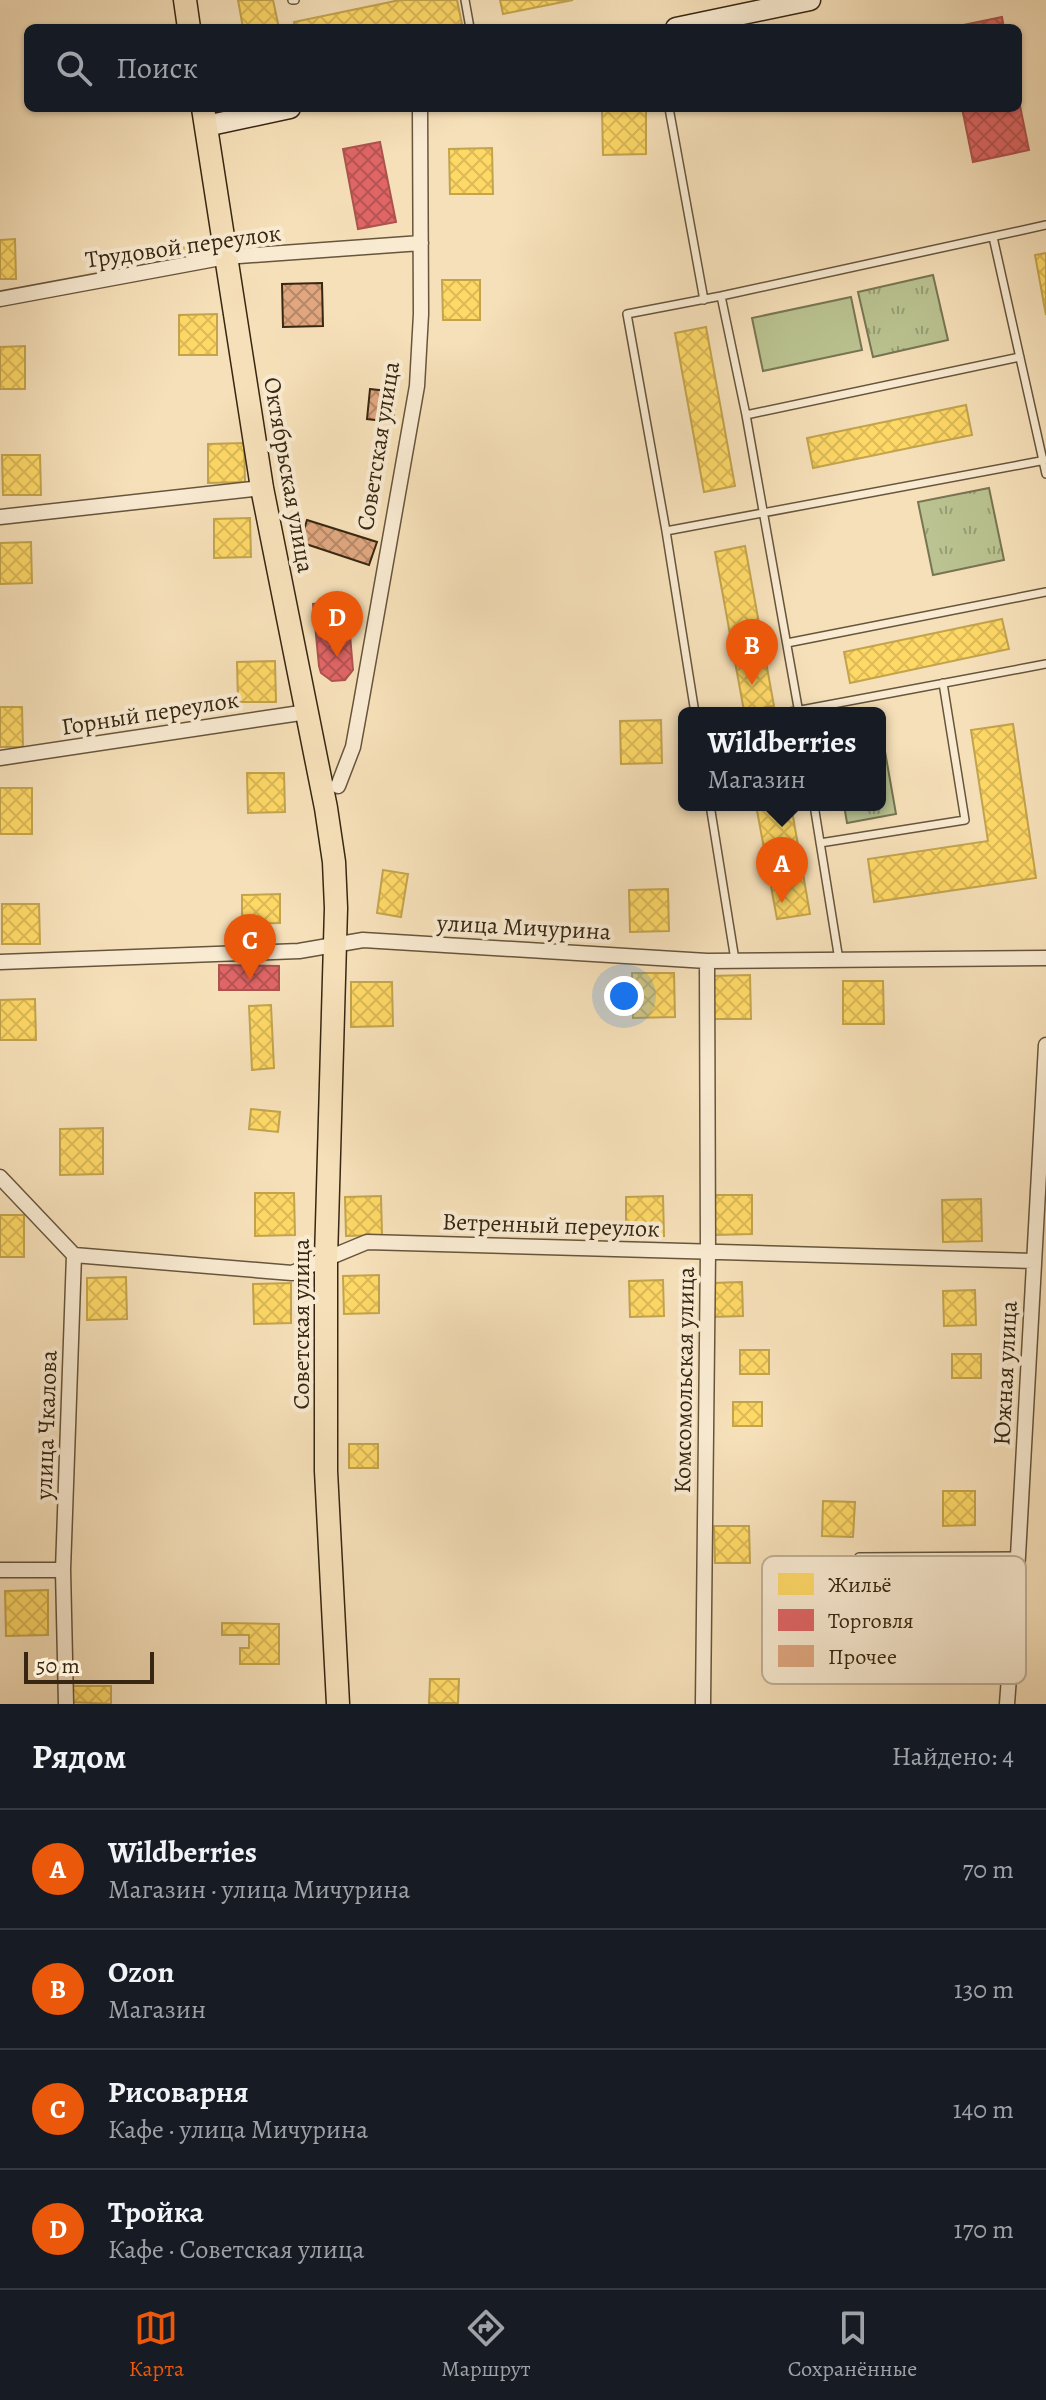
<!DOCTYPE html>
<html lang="ru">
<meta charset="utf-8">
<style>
body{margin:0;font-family:Alegreya,serif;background:#242831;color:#f1f3f6}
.scale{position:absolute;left:24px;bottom:20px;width:130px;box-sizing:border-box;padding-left:8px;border:4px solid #372712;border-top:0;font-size:22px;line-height:28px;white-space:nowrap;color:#372712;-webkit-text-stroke:6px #f9ebd2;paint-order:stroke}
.you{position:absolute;left:624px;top:996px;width:28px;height:28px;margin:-20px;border:6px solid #fff;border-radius:50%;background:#1a73e8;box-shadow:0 0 0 12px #1a73e833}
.badge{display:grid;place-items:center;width:52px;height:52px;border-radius:50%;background:#ea580c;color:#fff;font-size:26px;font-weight:700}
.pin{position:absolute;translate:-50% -66px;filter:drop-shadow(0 2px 4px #0008)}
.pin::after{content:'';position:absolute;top:42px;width:28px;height:24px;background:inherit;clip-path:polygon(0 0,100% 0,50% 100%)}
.popup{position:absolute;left:678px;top:707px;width:208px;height:104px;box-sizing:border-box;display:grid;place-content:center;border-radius:12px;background:#171b24;filter:drop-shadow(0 2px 6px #0005);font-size:26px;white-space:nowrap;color:#9ea1a6}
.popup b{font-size:30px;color:#f1f3f6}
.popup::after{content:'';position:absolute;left:50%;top:100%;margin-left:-16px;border:16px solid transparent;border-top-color:#171b24}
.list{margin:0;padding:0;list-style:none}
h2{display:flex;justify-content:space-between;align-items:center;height:104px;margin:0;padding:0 32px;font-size:34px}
h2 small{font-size:26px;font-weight:400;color:#9ea1a6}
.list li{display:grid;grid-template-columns:52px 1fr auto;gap:24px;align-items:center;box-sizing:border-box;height:120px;padding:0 32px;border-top:2px solid #363941}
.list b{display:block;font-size:30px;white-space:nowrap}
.list p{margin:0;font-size:26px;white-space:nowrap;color:#9ea1a6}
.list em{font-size:26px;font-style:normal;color:#9ea1a6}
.icon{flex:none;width:44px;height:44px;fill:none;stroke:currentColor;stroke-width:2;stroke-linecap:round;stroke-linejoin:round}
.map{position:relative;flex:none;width:1046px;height:1704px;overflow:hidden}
.search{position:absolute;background:#171b24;box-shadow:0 2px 6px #0004;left:24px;right:24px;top:24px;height:88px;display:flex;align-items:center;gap:20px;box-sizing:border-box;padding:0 28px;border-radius:12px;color:#9ea1a6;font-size:30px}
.sheet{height:584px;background:#171b24}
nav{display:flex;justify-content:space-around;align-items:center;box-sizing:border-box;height:112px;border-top:2px solid #363941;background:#171b24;font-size:22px;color:#9ea1a6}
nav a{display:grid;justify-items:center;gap:4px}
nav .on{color:#ea580c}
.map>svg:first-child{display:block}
.green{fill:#bac391;stroke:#787552;stroke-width:2}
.park{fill:url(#park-tufts);stroke:#787552;stroke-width:2}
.homes{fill:url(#homes-cross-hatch);stroke:#c3a44d;stroke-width:2}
.shops{fill:url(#shops-cross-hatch);stroke:#ad534d;stroke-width:2}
.building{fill:url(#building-cross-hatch);stroke:#372712;stroke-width:2}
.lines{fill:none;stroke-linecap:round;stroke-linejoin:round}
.lane-casing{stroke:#67553c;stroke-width:10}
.street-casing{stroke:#67553c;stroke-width:17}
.secondary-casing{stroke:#372712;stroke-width:23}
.primary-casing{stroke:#372712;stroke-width:25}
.lane{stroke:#f9ebd2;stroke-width:7}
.street{stroke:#f9ebd2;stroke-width:14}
.secondary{stroke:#f9ebd2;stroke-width:20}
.primary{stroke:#f6e0b9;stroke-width:22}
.labels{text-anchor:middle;stroke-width:8;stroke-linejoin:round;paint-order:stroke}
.street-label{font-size:24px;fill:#372712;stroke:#f9ebd2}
.key{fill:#f9ebd2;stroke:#bfb098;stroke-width:2}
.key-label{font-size:22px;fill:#372712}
</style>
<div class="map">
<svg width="1046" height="1704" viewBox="0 0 1046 1704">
<defs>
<pattern id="park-tufts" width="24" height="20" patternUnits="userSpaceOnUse" patternTransform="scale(2)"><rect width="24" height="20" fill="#bac391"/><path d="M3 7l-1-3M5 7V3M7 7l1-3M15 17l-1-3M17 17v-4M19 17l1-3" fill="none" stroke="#989e75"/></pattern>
<pattern id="homes-cross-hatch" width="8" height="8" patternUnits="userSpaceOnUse" patternTransform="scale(2)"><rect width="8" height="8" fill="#ffd966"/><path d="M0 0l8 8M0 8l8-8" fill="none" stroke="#dbba57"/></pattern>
<pattern id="shops-cross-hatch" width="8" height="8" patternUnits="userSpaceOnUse" patternTransform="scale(2)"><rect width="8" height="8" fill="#e06666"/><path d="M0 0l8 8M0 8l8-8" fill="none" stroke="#b65453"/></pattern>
<pattern id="building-cross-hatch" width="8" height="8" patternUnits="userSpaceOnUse" patternTransform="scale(2)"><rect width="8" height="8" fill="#e0a780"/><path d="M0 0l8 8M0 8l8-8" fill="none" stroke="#b68867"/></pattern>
</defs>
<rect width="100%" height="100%" fill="#f6e0b9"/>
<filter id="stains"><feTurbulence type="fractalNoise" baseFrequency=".0025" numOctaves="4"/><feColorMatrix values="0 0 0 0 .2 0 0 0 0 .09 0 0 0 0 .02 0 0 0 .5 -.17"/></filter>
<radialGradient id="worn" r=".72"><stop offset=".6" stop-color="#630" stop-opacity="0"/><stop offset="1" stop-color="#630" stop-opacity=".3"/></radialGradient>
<path class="green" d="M851,297l11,53 -99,21 -11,-53z"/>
<path class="park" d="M933,275l15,65 -75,17 -15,-65z
M989,488l15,72 -71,15 -15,-73z
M880,723l16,91 -49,9 -3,-18h36z"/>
<path class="homes" d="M238,0h35l6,28h-36z
M400,0h57l5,24 -20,4h-147l-1,-6z
M500,0h73l-70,14z
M646,108v46l-43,1 -1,-46z
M492,148l1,46h-43l-1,-45z
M15,239l1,40h-16v-39z
M201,243v16h-26l-1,-15z
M1046,253v62l-11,-60z
M442,280h38v40h-37z
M217,314v41h-38v-40z
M706,327l29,159 -31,6 -29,-159z
M25,346v43h-25v-42z
M966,405l6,30 -159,33 -6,-30z
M244,443l1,39 -37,1v-39z
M2,455h38l1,40h-38z
M250,518l1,39 -37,1v-39z
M31,542l1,41 -32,1v-41z
M745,546l29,160 -30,5 -29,-159z
M1002,619l7,30 -159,34 -6,-31z
M275,661l1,41h-38l-1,-40z
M0,707h22l1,40h-23z
M661,720l1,43 -41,1 -1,-43z
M1013,724l23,154 -162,24 -6,-43 120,-18 -17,-111z
M247,773h37l1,39 -37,1z
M0,788h32v46h-32z
M756,805h35l19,109 -33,5z
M383,870l25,4 -7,43 -24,-4z
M668,889l1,42 -39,1 -1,-42z
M280,894v29l-38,1v-29z
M2,904h37l1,40h-38z
M632,973h42l1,44 -42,1z
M750,975l1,44h-41l-1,-43z
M843,981h40l1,43h-41z
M351,982h41l1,44 -42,1z
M35,999l1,41h-36v-40z
M271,1005l3,63 -22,2 -3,-64z
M251,1109l29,3 -2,20 -29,-3z
M103,1128v46l-43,1v-46z
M255,1193h39l1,42 -40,1z
M715,1195h37v39l-37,1z
M381,1196l1,39 -36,1 -1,-39z
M663,1196l1,40 -38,1v-40z
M981,1199l1,42 -39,1 -1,-42z
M0,1215h24v42h-24z
M379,1275v38l-35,1 -1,-38z
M126,1277l1,42 -40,1v-42z
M663,1280l1,36 -34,1 -1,-36z
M742,1282l1,34 -32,1v-34z
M291,1283v40l-37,1 -1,-40z
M975,1290l1,35 -32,1 -1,-35z
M740,1350h29v24h-29z
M952,1354h29v24h-29z
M733,1402h29v24h-29z
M349,1444h29v24h-29z
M943,1491h32v34l-32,1z
M823,1501l32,1 -2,35 -31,-1z
M714,1526h35l1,37h-35z
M48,1590v45l-42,1 -1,-45z
M222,1623l57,1v40h-39v-16h9v-13h-27z
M430,1679h29l-1,24h-29z
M71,1686h40v18l-40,-2z"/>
<path class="shops" d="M1002,17l2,11h-55z
M1018,96l11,54 -56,12 -11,-54h56z
M380,142l16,80 -38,7 -15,-80z
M347,600l6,70 -8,10 -13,1 -11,-8 -2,-7 -6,-62z
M219,965l60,1v24h-60z"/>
<path class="building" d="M322,283l1,43 -40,1 -1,-43z
M370,389l26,3 -3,30 -26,-3z
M307,520l70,22 -8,23 -69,-23z"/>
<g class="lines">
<defs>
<path id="lane" d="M292,0h3
M465,0l5,28
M669,108l35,192
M993,237l53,237
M721,296l25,119 53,298
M746,415l274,-58
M666,531l380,-71
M787,643l259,-51
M695,713l-29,-182 -39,-217 94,-18 325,-71
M785,713l261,-49
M710,805l25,155
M814,805l25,155
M820,843l145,-23 -22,-137
M859,1557l158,-1"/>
<path id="street" d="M0,299l226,-42 195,-14
M0,517l262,-29
M0,758l307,-46
M338,786l15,-39 8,-44 56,-317 4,-72 -1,-206
M0,962l299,-11 64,-11 344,21 339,-3
M0,1177l74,78 -11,315 3,134
M74,1255l218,18 75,-31 666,19
M0,1570h63
M703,1704l5,-452 -1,-291
M1007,1704l11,-148 28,-511"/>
<path id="secondary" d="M676,28l134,-28
M206,126l84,-18"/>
<path id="primary" d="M185,0l4,28
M203,108l59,380 64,320 8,54 2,46 -10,351v212l12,233"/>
</defs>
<use href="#lane" class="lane-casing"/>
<use href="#street" class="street-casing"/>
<use href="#secondary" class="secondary-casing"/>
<use href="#primary" class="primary-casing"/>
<use href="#lane" class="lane"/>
<use href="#street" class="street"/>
<use href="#secondary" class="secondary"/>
<use href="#primary" class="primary"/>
</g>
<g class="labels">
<g class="street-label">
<text transform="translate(183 246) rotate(-8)" y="8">Трудовой переулок</text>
<text transform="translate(378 446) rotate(-81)" y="8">Советская улица</text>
<text transform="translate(289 475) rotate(80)" y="8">Октябрьская улица</text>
<text transform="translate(150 713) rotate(-9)" y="8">Горный переулок</text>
<text transform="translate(524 927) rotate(3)" y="8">улица Мичурина</text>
<text transform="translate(551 1225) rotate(2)" y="8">Ветренный переулок</text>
<text transform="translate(301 1324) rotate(-90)" y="8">Советская улица</text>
<text transform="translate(1005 1373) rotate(-87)" y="8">Южная улица</text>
<text transform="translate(684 1380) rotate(-89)" y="8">Комсомольская улица</text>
<text transform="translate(46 1425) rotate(-88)" y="8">улица Чкалова</text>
</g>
</g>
<rect x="762" y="1556" width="264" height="128" rx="12" class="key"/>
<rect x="778" y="1573" width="36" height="22" fill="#ffd966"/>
<rect x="778" y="1609" width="36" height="22" fill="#e06666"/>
<rect x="778" y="1645" width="36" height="22" fill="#e0a780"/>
<g class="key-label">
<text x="828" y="1592">Жильё</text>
<text x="828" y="1628">Торговля</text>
<text x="828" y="1664">Прочее</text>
</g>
<rect width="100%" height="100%" filter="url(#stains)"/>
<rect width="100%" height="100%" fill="url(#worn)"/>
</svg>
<div class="scale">50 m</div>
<div class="you"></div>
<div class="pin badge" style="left:782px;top:903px">A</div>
<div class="popup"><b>Wildberries</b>Магазин</div>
<div class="pin badge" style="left:752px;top:685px">B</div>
<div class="pin badge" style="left:250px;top:980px">C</div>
<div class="pin badge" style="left:337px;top:657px">D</div>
<div class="search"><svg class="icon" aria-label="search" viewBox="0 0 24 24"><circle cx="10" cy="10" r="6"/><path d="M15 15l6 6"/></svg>Поиск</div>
</div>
<section class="sheet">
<h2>Рядом<small>Найдено: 4</small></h2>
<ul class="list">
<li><span class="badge">A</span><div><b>Wildberries</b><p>Магазин · улица Мичурина</p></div><em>70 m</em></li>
<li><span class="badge">B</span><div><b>Ozon</b><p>Магазин</p></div><em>130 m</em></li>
<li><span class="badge">C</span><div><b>Рисоварня</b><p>Кафе · улица Мичурина</p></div><em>140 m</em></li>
<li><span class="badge">D</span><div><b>Тройка</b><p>Кафе · Советская улица</p></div><em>170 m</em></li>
</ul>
</section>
<nav>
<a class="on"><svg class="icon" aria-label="map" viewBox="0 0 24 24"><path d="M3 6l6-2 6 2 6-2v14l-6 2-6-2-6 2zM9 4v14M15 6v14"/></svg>Карта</a>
<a><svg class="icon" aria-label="directions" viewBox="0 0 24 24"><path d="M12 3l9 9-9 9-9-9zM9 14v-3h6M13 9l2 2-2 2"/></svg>Маршрут</a>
<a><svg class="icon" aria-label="saved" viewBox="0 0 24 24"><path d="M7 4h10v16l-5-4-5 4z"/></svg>Сохранённые</a>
</nav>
